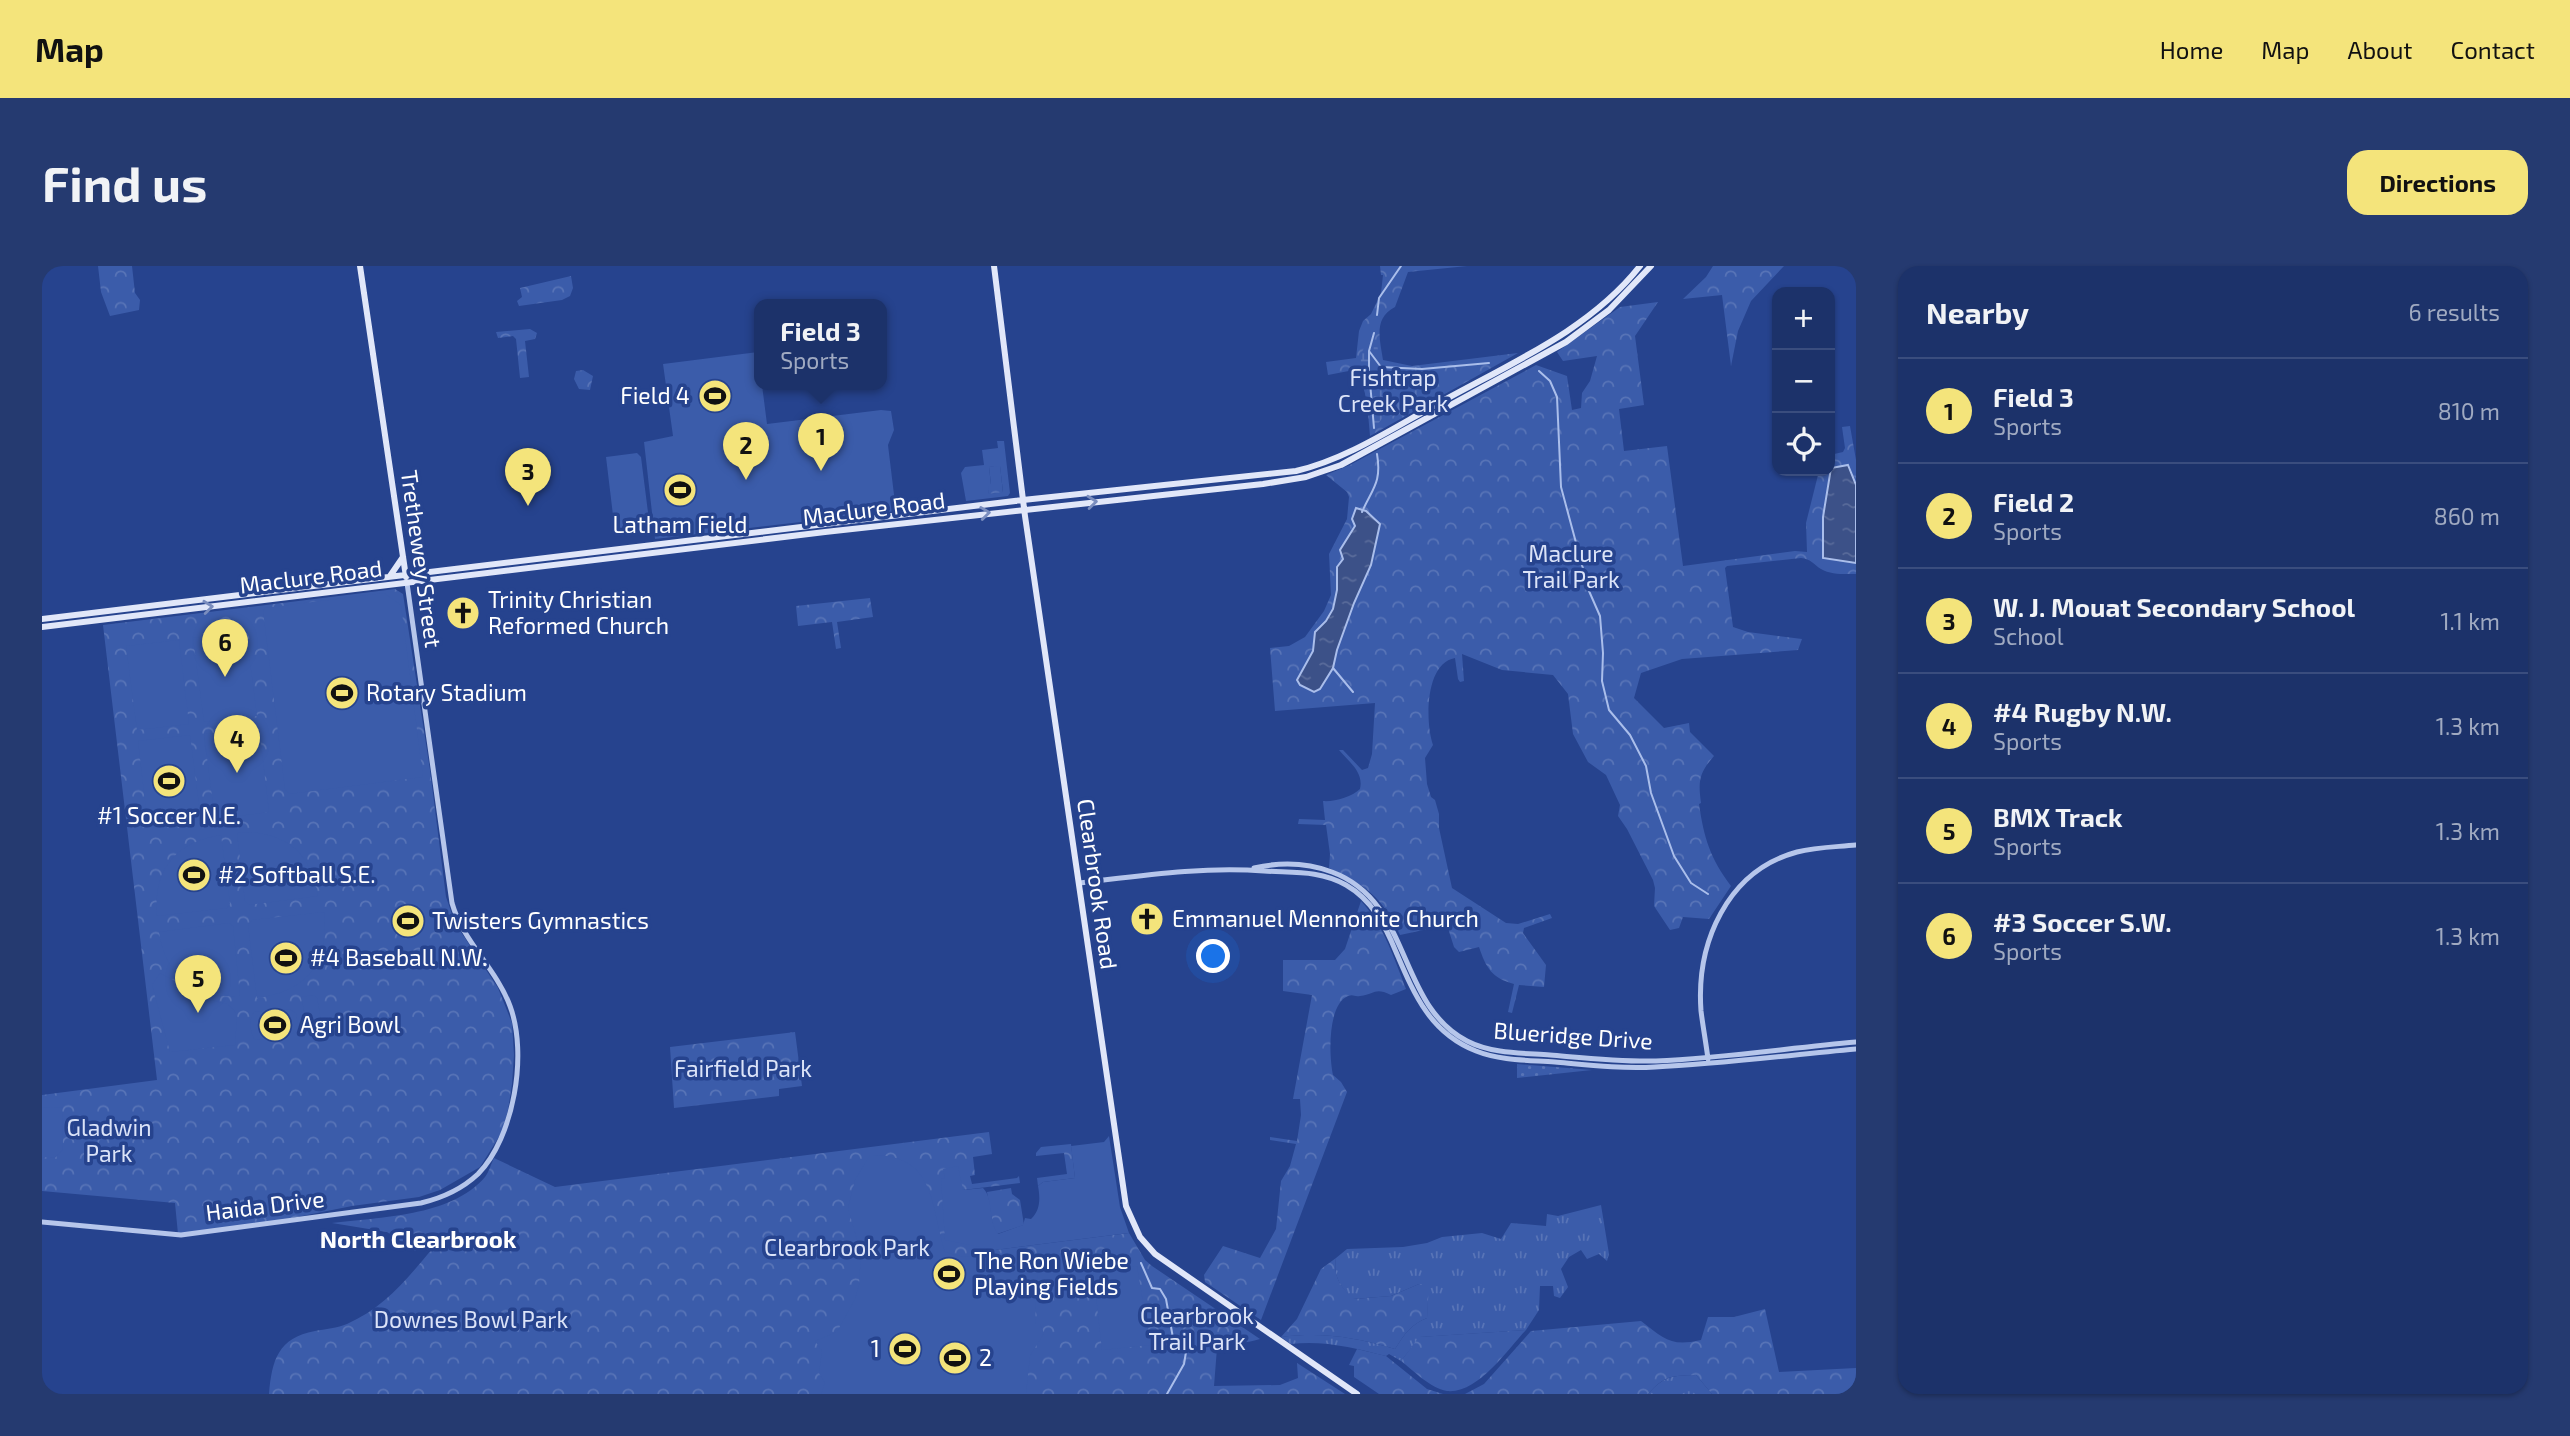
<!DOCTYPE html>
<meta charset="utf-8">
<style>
body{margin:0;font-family:"Exo 2",sans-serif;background:#253a70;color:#f1f3f6}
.controls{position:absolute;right:21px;top:21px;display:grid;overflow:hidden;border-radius:14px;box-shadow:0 2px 5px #0004}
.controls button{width:63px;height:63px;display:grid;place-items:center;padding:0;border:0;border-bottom:2px solid #3a4d7e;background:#1c326a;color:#f1f3f6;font:35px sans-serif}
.you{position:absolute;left:1172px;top:691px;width:24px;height:24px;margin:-18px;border:5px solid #fff;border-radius:50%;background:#1a73e8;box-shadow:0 0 0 10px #1a73e833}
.badge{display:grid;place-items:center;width:46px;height:46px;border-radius:50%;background:#f4e47b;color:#111;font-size:23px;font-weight:700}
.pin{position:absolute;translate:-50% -58px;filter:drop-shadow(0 2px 4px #0008)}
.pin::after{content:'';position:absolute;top:37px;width:24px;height:21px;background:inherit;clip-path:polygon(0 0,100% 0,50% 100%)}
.popup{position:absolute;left:712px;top:33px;width:133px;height:91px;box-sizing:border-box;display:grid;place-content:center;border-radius:14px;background:#1c326a;filter:drop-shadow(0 2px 5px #0005);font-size:23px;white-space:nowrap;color:#a0aac1}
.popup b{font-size:26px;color:#f1f3f6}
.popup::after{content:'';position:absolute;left:50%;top:100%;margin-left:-14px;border:14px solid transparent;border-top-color:#1c326a}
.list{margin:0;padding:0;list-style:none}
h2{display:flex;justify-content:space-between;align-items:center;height:91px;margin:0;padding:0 28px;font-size:30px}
h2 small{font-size:23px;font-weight:400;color:#a0aac1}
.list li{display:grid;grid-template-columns:46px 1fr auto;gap:21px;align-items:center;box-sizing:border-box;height:105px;padding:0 28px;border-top:2px solid #3a4d7e}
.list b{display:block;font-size:26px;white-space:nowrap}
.list p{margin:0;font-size:23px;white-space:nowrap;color:#a0aac1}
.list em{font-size:23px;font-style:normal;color:#a0aac1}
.icon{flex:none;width:38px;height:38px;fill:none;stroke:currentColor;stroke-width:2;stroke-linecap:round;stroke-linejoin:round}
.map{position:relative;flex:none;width:1814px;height:1128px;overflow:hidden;border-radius:21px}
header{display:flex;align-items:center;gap:42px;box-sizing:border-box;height:98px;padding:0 35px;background:#f4e47b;color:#111}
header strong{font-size:33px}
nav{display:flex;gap:38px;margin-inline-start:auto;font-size:24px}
.intro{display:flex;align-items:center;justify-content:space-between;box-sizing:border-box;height:168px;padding:0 42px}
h1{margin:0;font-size:49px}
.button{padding:18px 32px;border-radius:21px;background:#f4e47b;color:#111;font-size:24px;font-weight:700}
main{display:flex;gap:42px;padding:0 42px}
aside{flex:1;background:#1c326a;border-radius:21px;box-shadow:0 2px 5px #0004}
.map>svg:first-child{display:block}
.grass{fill:url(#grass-tufts)}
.forest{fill:url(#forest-crowns)}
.wetland{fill:url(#wetland-marsh)}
.garden{fill:url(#garden-dots)}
.pitch{fill:#3b5caa;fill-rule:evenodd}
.water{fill:url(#water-ripples);stroke:#aabeeb;stroke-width:2}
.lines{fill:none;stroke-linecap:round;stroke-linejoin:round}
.stream{stroke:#aabeeb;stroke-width:2}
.tertiary{stroke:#b6c6eb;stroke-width:5}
.secondary{stroke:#e1e7f9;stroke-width:6}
.oneway{stroke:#7a8dbe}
.labels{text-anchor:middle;stroke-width:7;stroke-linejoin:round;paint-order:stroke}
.park-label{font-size:23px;fill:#dbe3f8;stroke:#26438e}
.poi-label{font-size:23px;fill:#fff;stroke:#26438e;text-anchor:start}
.street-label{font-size:23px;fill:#fff;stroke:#26438e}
.neighbourhood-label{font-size:24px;font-weight:bold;fill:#fff;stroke:#26438e}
</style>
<header>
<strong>Map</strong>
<nav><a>Home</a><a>Map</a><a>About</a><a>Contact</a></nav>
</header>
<div class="intro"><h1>Find us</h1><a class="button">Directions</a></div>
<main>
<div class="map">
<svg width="1814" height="1128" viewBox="0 0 1814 1128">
<defs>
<pattern id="grass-tufts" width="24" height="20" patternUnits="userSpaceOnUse" patternTransform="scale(1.75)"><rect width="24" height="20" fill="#3b5caa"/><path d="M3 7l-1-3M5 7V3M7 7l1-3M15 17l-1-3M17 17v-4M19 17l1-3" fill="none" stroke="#5874b7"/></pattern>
<pattern id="forest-crowns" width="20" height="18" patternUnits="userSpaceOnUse" patternTransform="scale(1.75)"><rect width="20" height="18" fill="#3b5caa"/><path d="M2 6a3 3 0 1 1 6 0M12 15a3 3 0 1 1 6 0" fill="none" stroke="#5874b7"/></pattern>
<pattern id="wetland-marsh" width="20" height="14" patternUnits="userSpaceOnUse" patternTransform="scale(1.75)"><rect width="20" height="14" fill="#3b5caa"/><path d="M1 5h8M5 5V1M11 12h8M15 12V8" fill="none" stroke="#5874b7"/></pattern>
<pattern id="garden-dots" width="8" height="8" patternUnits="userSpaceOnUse" patternTransform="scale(1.75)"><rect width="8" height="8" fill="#3b5caa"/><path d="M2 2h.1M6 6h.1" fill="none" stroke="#5874b7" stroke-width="1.8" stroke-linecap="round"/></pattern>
<pattern id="water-ripples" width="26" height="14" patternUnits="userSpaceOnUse" patternTransform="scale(1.75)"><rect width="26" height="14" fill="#3c5188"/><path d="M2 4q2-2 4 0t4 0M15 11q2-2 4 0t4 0" fill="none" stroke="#596b9a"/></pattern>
</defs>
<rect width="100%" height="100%" fill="#26438e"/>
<path class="grass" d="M1559,939l8,49 -2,7 -8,-7 -12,5 -6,-9 -12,7 -8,12 7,18 -8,11 -6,-2 -1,-10h-13l-1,24 -13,20 -106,7 -19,24 -12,-7 -3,2c-31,-8 -63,-16 -95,-12l-10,-7c43,-5 72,0 114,12 9,-14 16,-25 32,-31l1,-34h-9l-28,12 -38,3c-13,-12 -20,-23 -17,-41l11,-9 56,-2 24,-4 15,-6 40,-4 19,6 10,-16 35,3 1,-12 11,2z
M1654,1109l16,19h-64c17,-19 24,-18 48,-19z"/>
<path class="forest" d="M56,0h34l3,27 5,7 -1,10 -29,6 -9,-24z
M1338,0h87l-59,6 -13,35c-22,11 -15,33 -12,53l29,6 106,-13 -148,83 -3,-34 -8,-33 -31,6 -2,-13 30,-4 3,-27 4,-10 8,-7 10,-21 2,-18h-2z
M1671,0h71l-33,35 -13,30 -7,35 -9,-71 -39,4 23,-22z
M529,10l2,12 -3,8 -8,4 -43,6 -2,-5 5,-4 -2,-9z
M1616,36l-23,34 9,69 -25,4 5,42 43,-5 16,120 112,-15 12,1 -1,-29 13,-52h11v-16l13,-3 2,-4 -3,-21 8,-1 6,34v114c-11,0 -25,1 -35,-5 -8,-5 -10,-10 -20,-11l-74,8 -2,2 8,59 15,5 54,7 -4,11 -116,9 -41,14 -7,25 30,30 25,-5 1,9 24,24c-15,17 -16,25 -13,47l-2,1c5,34 11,54 32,82l-22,33 -26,-2 -4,11 -9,2 -16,-24 1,-18 -2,-8 -26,-51 -9,-13 2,-11 -14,-30 -18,-13 -15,-28 -5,-40 -15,-19 -51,-5 -40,-16 2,27 -4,1 -2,-3 -3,-21c-30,5 -30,64 -22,87l-8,13 2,26 4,13 4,3 4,14v14l13,60 54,35 12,1 32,-10 2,4 -28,10 -1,5 23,32 -2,22 -25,-2 -7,28 -4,-1 6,-28c-22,-6 -28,-16 -35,-37l-20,5 -5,-5 -7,-22 -47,10c-17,-37 -35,-51 -71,-67l1,-14 -4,-29 -28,-1 1,-5 26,1 -2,-19c11,1 29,-4 37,-12 4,-17 -11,-27 -21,-39h4l19,20 6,-2 4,-14 3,-51 -100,8 -5,-63 19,-2 16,-9 19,-26 7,-16 -2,-41 18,-35 2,-22 -2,-5 -21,-17 24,-10 186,-100 31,11 5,34 9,-2 1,-15 8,-12 7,-25 -34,5 -6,-9 63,-45z
M488,63l7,4 -2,6 -10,2 4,36 -9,1 -4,-39 -3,-3 -15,2 -2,-6z
M541,104l10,6 -3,14 -11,-1 -5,-10 2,-8z
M958,199l3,28 -14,1 -2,-9 4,-1 -2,-17z
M353,323l8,5 27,176 16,127 9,26 43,65 14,35 2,32 -2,29 -4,26 -6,22 -22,35 -40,23 -21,7 -67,9 -85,17 -89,11 -3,-31 -133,-12v-96l115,-15 -54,-455z
M828,332l3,19 -36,5 4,26 -5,1 -4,-27 -34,4 -2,-20z
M1319,635c23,25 33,57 45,88l-15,6c-16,-8 -16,-1 -31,1 -6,1 -6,-2 -12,0 -21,9 -19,61 -15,79l8,7 6,10 -86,228 -56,-38 -1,-7 19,-29 37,12 16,-29 5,-48 9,-15 6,-22 -26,-4v-3l27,4 4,-26 -1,-16h-7l19,-104 -29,-4v-31h52l10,-11z
M753,766l7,54 -23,3v7l-105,12 -4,-61z
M947,866l3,22 -19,3 2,18 -5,1 2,8 45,-6 2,-2 1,7 -57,7 -21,-11 53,71 134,-17 16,27 7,6 108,73c-15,5 -28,3 -43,9l-3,38 66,-1 18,-7 -1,-15 48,31h-1076c3,-34 9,-56 46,-63 10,-2 23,-3 32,-7 38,-17 60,-45 85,-75l-17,2 -28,-19 -55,-9c47,-6 119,-6 153,-46 4,-5 6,-13 9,-19l61,29z
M1029,878l4,34 -32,4 -5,4 -1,-8 30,-4 -3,-21 -28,3v-3l5,-6z
M969,922l1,6 8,6 4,25 -27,9 -4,-7 -6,-35z
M1294,992c-3,18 4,29 18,41l37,-3 28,-12h10l-2,34c-16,6 -23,17 -32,31 -42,-12 -71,-17 -114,-12l16,-18 24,-50z
M1723,1043l14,63 77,-4v26h-144l-16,-19c-25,1 -31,0 -48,19h-183l19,-10 47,-53 110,-10c23,18 30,26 60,19l7,-23h26z
M1484,1064c-19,20 -48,64 -79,61 -17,-3 -33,-20 -46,-30l18,-24z
M1315,1083l29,7 41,33 16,5h-64l-25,-17v-11l-5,-1z"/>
<path class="wetland" d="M1330,72l5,6 3,18 43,6 5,10 -2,11 -12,8 -12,13 -17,5 -9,11 -6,-1c0,-20 -13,-56 -8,-73 2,-5 7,-10 10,-14z"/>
<path class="garden" d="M1475,798l75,6 -75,8z"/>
<path class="pitch" d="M716,86l2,33h2l5,39 114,-14 10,1 3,19 -6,15 8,66 -241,28 -11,-97 29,-6 -10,-72z
M955,175h7l6,52 -2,3 -42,5 -5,-28 4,-6 19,-2 -2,-15 16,-2zM958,200l3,26 -14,2 -1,-9h3l-2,-18z
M595,187l4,4 9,71 -35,4 -9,-75z
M342,327l17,12 22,172 -134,17 -4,-5 -22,-178 2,-3z
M204,365l11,85 -53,6 -11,-84z
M137,374l10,84 -52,6 -11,-84z
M217,461l10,85 -54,7 -11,-85z
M148,469l11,85 -53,7 -10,-86z
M211,566c40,5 58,25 65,64l-69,9 -4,-4 -8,-68z
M179,569l9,69 -3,4 -70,8c-4,-46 18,-74 64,-81z
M282,646c5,51 -16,79 -67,86l-9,-73 4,-5z
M187,657l4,3 7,70c-46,2 -74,-18 -81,-64z
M118,707l50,27 17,4 7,6 3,7 -2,28 -65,7 -18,-67z
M272,729l3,3 4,21 -13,10 -7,-32z
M247,743l7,4 3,17 -13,7 -31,3c-5,-7 -7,-20 -1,-28z
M20,841l1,42 -8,9 -13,-1v-49z
M1067,870l11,71 9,26 -134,17 -50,-10 -4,-61 4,-1 -2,-9 15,-3 5,24 20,-2c11,11 5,33 15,46l25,-9 2,-7 6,1c10,-9 9,-22 7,-33l5,-4 32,-4 -4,-32 33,-4z
M828,889c65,-1 60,47 75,97l15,4 78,3 -3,65h5l4,9 -14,23 -4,38h-205l4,-11 -6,-10 3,-22 -7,-10 22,-9 18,-33 4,-14 2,-31 -13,-46 7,-28z
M1095,1000l13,79 -48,5 -9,-80z"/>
<path class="water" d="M1806,199l8,20v78l-33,-5v-41l8,-49z
M1314,242l10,3 14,13 -9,41 -17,38 -17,47 -4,18 -13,21 -6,3 -14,-7 -3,-5 16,-29 2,-19 11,-11 7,-12 4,-19v-23l6,-8 -3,-9 15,-24 -3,-7z"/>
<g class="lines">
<path class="stream" d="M1335,49l2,-17 22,-32
M1327,85l12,16 41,2 67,-6
M1497,105l11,10 7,16 4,90 28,104 11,25 3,37 -1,28 7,29 21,25 16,31 5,27 23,63 17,27 17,11
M1332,162l-5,-57v-20l5,-18
M1320,246c10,-23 20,-29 15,-58
M1291,402l20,24
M1099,997l11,25 8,1 6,10 7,39 13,14 -2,12 -17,30"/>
<path class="tertiary" d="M1212,602c26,-6 54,-5 78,4 81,30 64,132 135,169 25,13 56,12 83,14 35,3 71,7 106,6 66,-3 133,-13 200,-19
M1037,617c60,-7 124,-17 185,-12 29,2 55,-1 82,14 26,15 39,40 50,67 18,42 34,81 80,99 25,10 53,9 79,11 33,3 67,7 100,5 67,-3 134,-12 201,-18
M1666,793c-2,-16 -5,-32 -7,-48 -5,-68 26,-140 96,-159 19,-5 39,-5 59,-7
M0,956l139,13 240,-32c21,-5 41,-14 57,-29 36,-37 50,-120 32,-168 -14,-38 -47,-64 -58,-103l-45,-320"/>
<path class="secondary" d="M318,0l46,311
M952,0l31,250 101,690 14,31 15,17 202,140
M348,310l13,-19
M0,353l981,-119 273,-29c51,-12 97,-43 143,-68 70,-39 151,-73 201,-137
M0,361l783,-95 438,-48 43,-7 35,-12 225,-123 43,-32 42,-44"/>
</g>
<defs><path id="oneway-chevron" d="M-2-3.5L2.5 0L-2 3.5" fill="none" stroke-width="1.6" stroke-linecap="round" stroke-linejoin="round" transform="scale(1.75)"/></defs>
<g class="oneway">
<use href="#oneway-chevron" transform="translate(1050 236) rotate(-6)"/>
<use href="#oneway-chevron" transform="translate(943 247) rotate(-7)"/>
<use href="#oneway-chevron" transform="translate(166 341) rotate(-6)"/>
</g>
<defs>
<symbol id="stadium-disc" viewBox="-11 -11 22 22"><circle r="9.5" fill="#f4e47b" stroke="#26438e"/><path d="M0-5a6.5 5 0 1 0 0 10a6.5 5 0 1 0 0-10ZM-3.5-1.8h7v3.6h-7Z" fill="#111"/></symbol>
<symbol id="church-disc" viewBox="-11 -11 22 22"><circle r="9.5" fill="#f4e47b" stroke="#26438e"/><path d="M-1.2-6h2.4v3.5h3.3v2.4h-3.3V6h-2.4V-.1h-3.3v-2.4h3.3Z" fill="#111"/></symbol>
</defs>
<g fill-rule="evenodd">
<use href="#stadium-disc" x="654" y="111" width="38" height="38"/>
<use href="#stadium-disc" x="619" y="205" width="38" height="38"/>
<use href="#church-disc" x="402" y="328" width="38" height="38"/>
<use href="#stadium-disc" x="281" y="408" width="38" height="38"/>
<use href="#stadium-disc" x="108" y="496" width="38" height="38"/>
<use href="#stadium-disc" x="133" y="590" width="38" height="38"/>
<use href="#church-disc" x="1086" y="634" width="38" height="38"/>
<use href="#stadium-disc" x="347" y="636" width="38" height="38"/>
<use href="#stadium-disc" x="225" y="673" width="38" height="38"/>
<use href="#stadium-disc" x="214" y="740" width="38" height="38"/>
<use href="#stadium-disc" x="888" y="989" width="38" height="38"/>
<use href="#stadium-disc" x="844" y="1064" width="38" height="38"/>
<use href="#stadium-disc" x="894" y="1073" width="38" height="38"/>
</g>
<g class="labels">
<g class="park-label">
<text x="1351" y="120">Fishtrap<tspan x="1351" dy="26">Creek Park</tspan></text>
<text x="1529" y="296">Maclure<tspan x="1529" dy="26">Trail Park</tspan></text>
<text x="701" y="811">Fairfield Park</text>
<text x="67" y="870">Gladwin<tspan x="67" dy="26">Park</tspan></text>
<text x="805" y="990">Clearbrook Park</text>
<text x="1155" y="1058">Clearbrook<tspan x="1155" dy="26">Trail Park</tspan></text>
<text x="429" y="1062">Downes Bowl Park</text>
</g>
<g class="poi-label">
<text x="648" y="138" text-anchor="end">Field 4</text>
<text x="638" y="267" text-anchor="middle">Latham Field</text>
<text x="446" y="342">Trinity Christian<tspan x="446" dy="26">Reformed Church</tspan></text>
<text x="324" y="435">Rotary Stadium</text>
<text x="127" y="558" text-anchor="middle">#1 Soccer N.E.</text>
<text x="176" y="617">#2 Softball S.E.</text>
<text x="1130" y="661">Emmanuel Mennonite Church</text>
<text x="390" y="663">Twisters Gymnastics</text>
<text x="268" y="700">#4 Baseball N.W.</text>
<text x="258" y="767">Agri Bowl</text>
<text x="932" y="1003">The Ron Wiebe<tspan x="932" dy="26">Playing Fields</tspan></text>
<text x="838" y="1091" text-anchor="end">1</text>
<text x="937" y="1100">2</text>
</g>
<g class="street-label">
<text transform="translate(832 243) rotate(-7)" y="8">Maclure Road</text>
<text transform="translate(379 293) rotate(82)" y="8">Trethewey Street</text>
<text transform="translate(269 311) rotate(-7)" y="8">Maclure Road</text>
<text transform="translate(1055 618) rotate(82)" y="8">Clearbrook Road</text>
<text transform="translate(1531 770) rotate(4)" y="8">Blueridge Drive</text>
<text transform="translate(223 940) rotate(-7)" y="8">Haida Drive</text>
</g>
<g class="neighbourhood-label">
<text x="376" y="982">North Clearbrook</text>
</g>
</g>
</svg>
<div class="controls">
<button>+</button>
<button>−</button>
<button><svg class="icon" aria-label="locate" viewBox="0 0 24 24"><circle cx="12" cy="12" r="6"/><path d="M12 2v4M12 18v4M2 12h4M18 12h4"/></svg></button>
</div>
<div class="you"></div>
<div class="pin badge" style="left:779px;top:205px">1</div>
<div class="popup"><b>Field 3</b>Sports</div>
<div class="pin badge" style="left:704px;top:214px">2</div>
<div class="pin badge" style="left:486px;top:240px">3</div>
<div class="pin badge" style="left:195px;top:507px">4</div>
<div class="pin badge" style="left:156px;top:747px">5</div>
<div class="pin badge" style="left:183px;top:411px">6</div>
</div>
<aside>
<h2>Nearby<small>6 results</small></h2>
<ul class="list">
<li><span class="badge">1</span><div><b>Field 3</b><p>Sports</p></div><em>810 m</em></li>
<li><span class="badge">2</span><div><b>Field 2</b><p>Sports</p></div><em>860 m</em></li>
<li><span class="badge">3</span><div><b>W. J. Mouat Secondary School</b><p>School</p></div><em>1.1 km</em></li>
<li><span class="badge">4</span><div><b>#4 Rugby N.W.</b><p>Sports</p></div><em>1.3 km</em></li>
<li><span class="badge">5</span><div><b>BMX Track</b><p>Sports</p></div><em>1.3 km</em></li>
<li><span class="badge">6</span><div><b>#3 Soccer S.W.</b><p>Sports</p></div><em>1.3 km</em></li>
</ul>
</aside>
</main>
